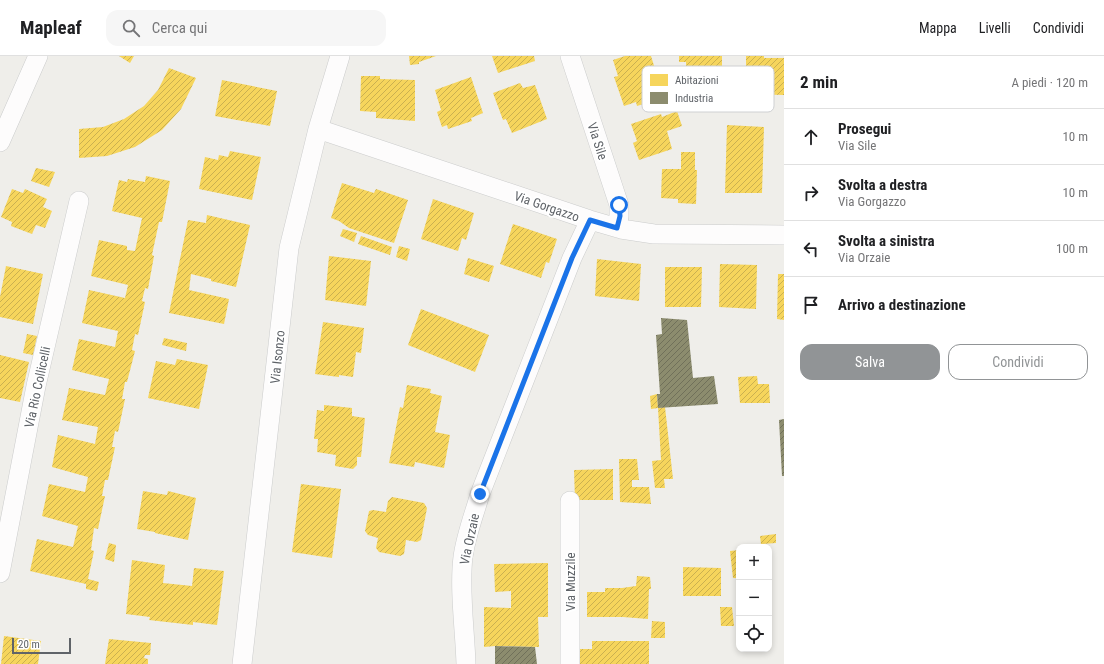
<!DOCTYPE html>
<html lang="it">
<meta charset="utf-8">
<style>
body{margin:0;font-family:"Roboto Condensed",sans-serif;background:#f6f6f6;color:#202124}
.controls{position:absolute;right:12px;bottom:12px;display:grid;overflow:hidden;border-radius:8px;box-shadow:0 2px 6px #0003}
.controls button{width:36px;height:36px;display:grid;place-items:center;padding:0;border:0;border-bottom:1px solid #e0e0e0;background:#fff;color:#202124;font:20px sans-serif}
.scale{position:absolute;left:12px;bottom:10px;width:59px;box-sizing:border-box;padding-left:4px;border:2px solid #5f6368;border-top:0;font-size:11px;line-height:14px;white-space:nowrap;color:#5f6368;-webkit-text-stroke:3px #fff;paint-order:stroke}
.stop{position:absolute;width:12px;height:12px;margin:-9px;border:3px solid #1a73e8;border-radius:50%;background:#fff}
.stop.end{background:#1a73e8;border-color:#fff;box-shadow:0 1px 4px #0008}
.list{margin:0;padding:0;list-style:none}
h2{display:flex;justify-content:space-between;align-items:center;height:52px;margin:0;padding:0 16px;font-size:17px}
h2 small{font-size:13px;font-weight:400;color:#757577}
.list li{display:grid;grid-template-columns:26px 1fr auto;gap:12px;align-items:center;box-sizing:border-box;height:56px;padding:0 16px;border-top:1px solid #e0e0e0}
.list b{display:block;font-size:15px;white-space:nowrap}
.list p{margin:0;font-size:13px;white-space:nowrap;color:#757577}
.list em{font-size:13px;font-style:normal;color:#757577}
.actions{display:flex;gap:8px;padding:12px 16px}
.actions a{flex:1;padding:9px 0;border:1px solid #919496;border-radius:12px;text-align:center;font-size:14px;color:#919496}
.actions .main{background:#919496;color:#fff}
.icon{flex:none;width:22px;height:22px;fill:none;stroke:currentColor;stroke-width:2;stroke-linecap:round;stroke-linejoin:round}
.map{position:relative;flex:none;width:784px;height:608px;overflow:hidden}
header{display:flex;align-items:center;gap:24px;box-sizing:border-box;height:56px;padding:0 20px;background:#fff;border-bottom:1px solid #e0e0e0}
header strong{font-size:19px}
nav{display:flex;gap:22px;margin-inline-start:auto;font-size:14px}
.search{width:280px;height:36px;background:#f6f6f6;display:flex;align-items:center;gap:10px;box-sizing:border-box;padding:0 14px;border-radius:12px;color:#757577;font-size:15px}
main{display:flex}
aside{flex:1;background:#fff}
.map>svg:first-child{display:block}
.homes{fill:url(#homes-hatch)}
.industry{fill:url(#industry-hatch)}
.lines{fill:none;stroke-linecap:round;stroke-linejoin:round}
.minor-casing{stroke:#cbcccc;stroke-width:20}
.minor{stroke:#fdfcfc;stroke-width:19}
.route{stroke:#1a73e8;stroke-width:5}
.labels{text-anchor:middle;stroke-width:4;stroke-linejoin:round;paint-order:stroke}
.street-label{font-size:13px;fill:#5f6368;stroke:#fff}
.key{fill:#fff;stroke:#cfd0d2;stroke-width:1}
.key-label{font-size:11px;fill:#5f6368}
</style>
<header>
<strong>Mapleaf</strong>
<div class="search"><svg class="icon" aria-label="search" viewBox="0 0 24 24"><circle cx="10" cy="10" r="6"/><path d="M15 15l6 6"/></svg>Cerca qui</div>
<nav><a>Mappa</a><a>Livelli</a><a>Condividi</a></nav>
</header>
<main>
<div class="map">
<svg width="784" height="608" viewBox="0 0 784 608">
<defs>
<pattern id="homes-hatch" width="6" height="6" patternUnits="userSpaceOnUse"><rect width="6" height="6" fill="#f6d55c"/><path d="M-1 1l2-2M0 6l6-6M5 7l2-2" fill="none" stroke="#cab050"/></pattern>
<pattern id="industry-hatch" width="6" height="6" patternUnits="userSpaceOnUse"><rect width="6" height="6" fill="#8c8c6e"/><path d="M-1 1l2-2M0 6l6-6M5 7l2-2" fill="none" stroke="#70705a"/></pattern>
</defs>
<rect width="100%" height="100%" fill="#efeeea"/>
<path class="homes" d="M119,0h15l-4,7z
M409,0h27l-17,6v2l-9,1z
M492,0h42l1,5 -37,12z
M625,0h26l5,16 7,-3 9,26 -35,11 -1,-4 -12,4 -10,-29 4,-1 -5,-16z
M679,0h43v25l-20,-1 -1,-6h-15v-12h-7z
M746,0h18v2h20v37l-38,-1z
M169,12l27,10 -15,31 -19,21 -27,17 -28,9 -28,2v-29l24,-2 21,-8 20,-13 14,-16z
M361,20h19v3l35,1v41l-39,-3v-6l-16,-1z
M471,21l12,36 -12,5 1,3 -24,8 -1,-4 -5,2 -5,-15 4,-2 -6,-20z
M222,24l55,11 -7,35 -55,-10z
M520,27l3,5 12,-3 12,34 -35,14 -6,-14 -3,1 -10,-27z
M677,55l5,15 -15,5 5,18 -33,11 -6,-17 4,-2 -6,-17 30,-10 1,3z
M727,69l37,2 -2,66h-37z
M230,95l31,6 -9,43 -53,-11 6,-32 13,3 1,-5 9,2z
M681,96h14v18h2l-1,34 -18,-1v-4l-17,-1 1,-29h19z
M36,112l19,4 -6,15 -18,-6z
M146,120l24,5 -8,41h-3l-7,33 2,1 -6,33 -3,-1 -3,13 3,1 -7,33 -3,-1 -3,16 3,1 -8,31h-2l-3,17h3l-7,33 -3,-1 -3,16h3l-7,33h-3l-3,16h3l-7,33 -4,-1 -3,22 3,1 -6,28 11,3 -2,9 -11,-2v-5l-56,-13 7,-32 36,8 5,-21 -36,-10 7,-32 36,8 3,-15 -36,-10 6,-32 37,9 3,-17 -36,-7 7,-32 36,7 4,-16 -37,-9 7,-31 36,8 3,-16 -36,-8 7,-33 36,8 3,-13 -37,-9 8,-36 28,6v4l8,1 7,-33 -30,-7 7,-31 8,2 1,-3 17,3z
M342,127l32,10 2,-4 32,11 -14,43 -45,-15 -10,-7 -8,-3z
M12,133l11,4 2,-4 22,10 -4,8 9,4 -7,17 -9,-3 -4,9 -21,-8 1,-4 -11,-5z
M433,143l41,14 -8,27 -4,-2 -4,13 -37,-12z
M207,159l43,10 -14,62 -25,-6v-2l-20,-5 -2,16 40,9 -5,25 -55,-11 19,-93 18,3z
M513,168l44,15 -8,24 -3,-1 -5,16 -41,-14z
M343,173l14,4 -3,9 -14,-6z
M361,180l31,11 -2,8 -32,-11z
M399,190l11,3 -3,12 -11,-4z
M329,200l42,5 -5,45 -41,-6z
M468,202l26,8 -5,16 -25,-8z
M597,203l44,5 -2,37 -44,-5z
M720,208l37,1 -1,44 -37,-2z
M6,210l37,8 -10,50 -33,-7v-20z
M665,211h37l-1,40h-36z
M778,218h6v46l-7,-1z
M421,253l68,26 -14,37 -67,-27z
M323,266l41,6 -3,25 -5,-1 -3,25 -14,-2v2l-24,-3z
M27,278l10,2 -4,19 -10,-2z
M164,282l23,5 -1,8 -24,-6z
M0,299l29,7 -9,40 -20,-4z
M177,303l31,6 -9,44 -51,-11 8,-37 19,4z
M757,320l1,8h11l1,19h-30l-2,-26z
M407,329l24,4 -1,4 12,3 -7,36 15,3 -6,33 -29,-6 -1,5 -25,-4 11,-56 3,1z
M657,338l1,14 -7,1 -1,-13z
M324,349l28,3v8l13,2 -4,39h-4v8l-4,4 -18,-3 1,-11 -19,-3 1,-13h-4l3,-29 7,1z
M665,351l8,72h-9l1,9h-10l-3,-27 9,-1 -3,-52z
M619,403h18l2,21h-7v7h17l2,17 -31,-2z
M613,413v31h-38l-1,-30z
M301,428l40,5 -9,69 -40,-6z
M143,435l24,4 1,-4 28,7 -8,42 -33,-7v-1l-18,-3z
M392,441l32,6 3,5 -6,32 -4,2 -11,-2 -2,14 -4,2 -21,-4 -3,-4 2,-10 -10,-3 -3,-4 4,-20 4,-1 13,2 2,-11z
M776,478v9l-15,1 -1,-8z
M109,487l7,2 -2,17 -9,-3z
M739,494v28h-6l-3,-27z
M132,504l33,5 -2,18 29,3 2,-18 30,3 -7,54 -24,-3v3l-44,-5 1,-3 -24,-3z
M548,507v54h-10l1,30 -44,-1 -11,1v-40l27,1v-17l-16,1 -1,-28z
M683,511l38,1v28h-38z
M637,520l13,1 1,12h-2l-1,30 -25,-2h-36v-25h18v-4h17l14,-2z
M720,551h12l2,19h-13z
M652,565l13,1v16h-14z
M4,580l37,5 -3,23h-37z
M109,583l42,4 -1,12h-5l-1,3 4,1v5h-43z
M592,585h57v23h-72v-15h15z"/>
<path class="industry" d="M661,262l26,2 6,58 21,-2 4,28 -60,4 -1,-14h3l-4,-59 6,-1z
M784,363v57h-2l-3,-56z
M495,590l40,1 2,17h-42z"/>
<g class="lines">
<defs>
<path id="minor" d="M570,0l49,149v11l-2,12
M318,73l272,91 31,9 33,5 130,1
M0,86l38,-86
M570,445v163
M0,517l36,-187 43,-185
M242,608l47,-416 29,-119 22,-73
M466,608c-1,-33 -7,-75 -3,-107 3,-22 11,-42 17,-63l92,-236 18,-38"/>
</defs>
<use href="#minor" class="minor-casing"/>
<use href="#minor" class="minor"/>
</g>
<g class="lines">
<path class="route" d="M480,438l92,-236 18,-38 27,8 3,-12 -1,-11"/>
</g>
<g class="labels">
<g class="street-label">
<text transform="translate(598 85) rotate(72)" y="5">Via Sile</text>
<text transform="translate(547 150) rotate(19)" y="5">Via Gorgazzo</text>
<text transform="translate(277 301) rotate(-84)" y="5">Via Isonzo</text>
<text transform="translate(37 331) rotate(-78)" y="5">Via Rio Collicelli</text>
<text transform="translate(469 483) rotate(-78)" y="5">Via Orzaie</text>
<text transform="translate(570 526) rotate(-90)" y="5">Via Muzzile</text>
</g>
</g>
<rect x="642" y="10" width="132" height="46" rx="6" class="key"/>
<rect x="650" y="18" width="18" height="12" fill="#f6d55c"/>
<rect x="650" y="36" width="18" height="12" fill="#8c8c6e"/>
<g class="key-label">
<text x="675" y="28">Abitazioni</text>
<text x="675" y="46">Industria</text>
</g>
</svg>
<div class="controls">
<button>+</button>
<button>−</button>
<button><svg class="icon" aria-label="locate" viewBox="0 0 24 24"><circle cx="12" cy="12" r="6"/><path d="M12 2v4M12 18v4M2 12h4M18 12h4"/></svg></button>
</div>
<div class="scale">20 m</div>
<div class="stop" style="left:619px;top:149px"></div>
<div class="stop end" style="left:480px;top:438px"></div>
</div>
<aside>
<h2>2 min<small>A piedi · 120 m</small></h2>
<ul class="list">
<li><svg class="icon" aria-label="ahead" viewBox="0 0 24 24"><path d="M12 20V5M6 11l6-6 6 6"/></svg><div><b>Prosegui</b><p>Via Sile</p></div><em>10 m</em></li>
<li><svg class="icon" aria-label="right" viewBox="0 0 24 24"><path d="M7 20v-9h11M14 6l5 5-5 5"/></svg><div><b>Svolta a destra</b><p>Via Gorgazzo</p></div><em>10 m</em></li>
<li><svg class="icon" aria-label="left" viewBox="0 0 24 24"><path d="M17 20v-9H6M10 6l-5 5 5 5"/></svg><div><b>Svolta a sinistra</b><p>Via Orzaie</p></div><em>100 m</em></li>
<li><svg class="icon" aria-label="arrive" viewBox="0 0 24 24"><path d="M6 21V4h12l-3 4 3 4H6"/></svg><div><b>Arrivo a destinazione</b></div></li>
</ul>
<div class="actions"><a class="main">Salva</a><a>Condividi</a></div>
</aside>
</main>
